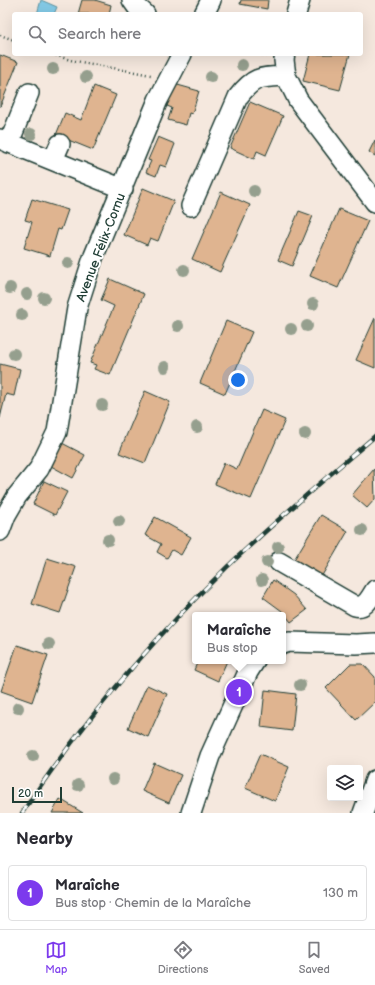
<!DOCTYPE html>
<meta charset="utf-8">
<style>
body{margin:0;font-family:"Balsamiq Sans",sans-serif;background:#f7f7f7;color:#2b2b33}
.controls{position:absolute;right:12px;bottom:12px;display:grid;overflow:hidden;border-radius:4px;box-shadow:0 4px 16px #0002}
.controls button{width:36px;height:36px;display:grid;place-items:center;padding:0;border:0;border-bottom:1px solid #e1e1e2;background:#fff;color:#2b2b33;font:20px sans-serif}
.scale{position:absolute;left:12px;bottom:10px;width:50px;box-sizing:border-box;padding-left:4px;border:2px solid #1f3d34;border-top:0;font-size:11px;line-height:14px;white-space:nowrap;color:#1f3d34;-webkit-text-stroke:3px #fff;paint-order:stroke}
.you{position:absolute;left:238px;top:380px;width:14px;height:14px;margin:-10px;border:3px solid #fff;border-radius:50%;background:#1a73e8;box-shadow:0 0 0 6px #1a73e833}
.badge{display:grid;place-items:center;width:26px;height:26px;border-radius:50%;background:#7c3aed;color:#fff;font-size:13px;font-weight:700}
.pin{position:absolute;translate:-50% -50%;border:2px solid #fff;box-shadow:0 1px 4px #0006}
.popup{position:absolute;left:192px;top:612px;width:94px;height:52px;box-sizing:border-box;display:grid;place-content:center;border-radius:4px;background:#fff;filter:drop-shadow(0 1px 3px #0005);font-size:13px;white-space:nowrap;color:#7c7c81}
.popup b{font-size:15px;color:#2b2b33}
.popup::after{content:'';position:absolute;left:50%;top:100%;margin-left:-8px;border:8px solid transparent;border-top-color:#fff}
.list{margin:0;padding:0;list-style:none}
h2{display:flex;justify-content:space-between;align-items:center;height:52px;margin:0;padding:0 16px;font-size:17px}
h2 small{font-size:13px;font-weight:400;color:#7c7c81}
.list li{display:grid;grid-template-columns:26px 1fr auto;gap:12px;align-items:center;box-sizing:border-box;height:56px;margin:0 8px 8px;padding:0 8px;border:1px solid #e1e1e2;border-radius:4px}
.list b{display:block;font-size:15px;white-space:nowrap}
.list p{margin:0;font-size:13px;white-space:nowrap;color:#7c7c81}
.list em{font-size:13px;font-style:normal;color:#7c7c81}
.icon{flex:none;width:22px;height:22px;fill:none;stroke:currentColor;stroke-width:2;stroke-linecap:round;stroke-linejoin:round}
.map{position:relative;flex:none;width:375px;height:813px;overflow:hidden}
.search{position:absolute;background:#fff;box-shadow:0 4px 16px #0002;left:12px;right:12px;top:12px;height:44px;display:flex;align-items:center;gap:10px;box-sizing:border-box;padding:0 14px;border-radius:4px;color:#7c7c81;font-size:15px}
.sheet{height:116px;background:#fff}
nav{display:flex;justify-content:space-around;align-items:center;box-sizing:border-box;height:56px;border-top:1px solid #e1e1e2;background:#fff;font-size:11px;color:#7c7c81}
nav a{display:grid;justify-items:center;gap:2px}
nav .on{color:#7c3aed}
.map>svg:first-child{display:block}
.water{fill:#83c9e5;stroke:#5b919e}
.building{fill:#dfb490;stroke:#1f3d34}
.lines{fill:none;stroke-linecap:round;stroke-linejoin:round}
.minor-casing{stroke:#1f3d34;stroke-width:22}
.path{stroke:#1f3d34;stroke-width:2.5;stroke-dasharray:1 3;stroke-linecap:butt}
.minor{stroke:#fff;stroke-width:19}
.rail-casing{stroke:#1f3d34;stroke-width:4.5}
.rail{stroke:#fff;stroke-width:3;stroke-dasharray:9;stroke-linecap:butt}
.tree{fill:#959f8e}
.labels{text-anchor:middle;stroke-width:4;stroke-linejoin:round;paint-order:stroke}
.street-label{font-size:13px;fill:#1f3d34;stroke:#fff}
</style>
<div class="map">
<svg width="375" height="813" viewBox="0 0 375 813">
<rect width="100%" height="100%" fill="#f5e8de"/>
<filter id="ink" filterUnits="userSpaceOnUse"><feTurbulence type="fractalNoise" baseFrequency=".025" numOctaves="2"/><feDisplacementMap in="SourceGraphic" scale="8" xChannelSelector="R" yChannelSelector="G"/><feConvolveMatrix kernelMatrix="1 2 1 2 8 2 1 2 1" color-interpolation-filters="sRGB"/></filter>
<g filter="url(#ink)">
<path class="water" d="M41,0l16,7 -3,7h-17z"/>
<path class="building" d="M82,0h13l16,5 -2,9h-31z
M241,0h27l-1,9 -27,-5z
M310,54h40l-10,36 -37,-9z
M0,55l18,7 -18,45z
M174,84l25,7 -7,23 -3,-1 -3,12 -18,-5 4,-12 -5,-2z
M94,86l22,9 -23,55 -37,-15 9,-22 16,7z
M250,102l33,14 -17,39 -9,-4 -3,8 -24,-11z
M158,137l17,7 -9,23 -6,-2 -4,11 -10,-4 5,-11 -3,-1z
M375,140v16l-6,-4z
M143,188l31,13 -16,40 -8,-3 -3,7 -23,-10z
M221,192l29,13 -30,67 -28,-13z
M32,199l36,11 -7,20 -3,-1 -8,27 -26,-8 8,-26 -7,-2z
M339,209l29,12 -30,67 -28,-12z
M299,211l14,5 -21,50 -14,-6z
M110,279l34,15 -34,81 -16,-6 2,-4 -6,-2 24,-57 -13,-6z
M375,318v50l-19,-8z
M226,321l26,11 -27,62 -25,-11z
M0,364l20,5 -6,27 -8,-2 -6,24z
M145,391l25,11 -25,61 -26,-10z
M262,410l23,10 -34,79 -36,-15 9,-21 13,6z
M62,443l23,12 -12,23 -22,-12z
M374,469l1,30 -8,9 -15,-13z
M44,481l23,11 -12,23 -22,-11z
M321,515l27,16 -28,48 -28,-16z
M155,517l36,20 -10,18 -9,-5 -5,8 -10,-6 4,-8 -16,-9z
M47,558l29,9 -16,46 -28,-9z
M273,580l21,15 13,15 -16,12 -9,-11 -19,-14z
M17,645l31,10 -16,47 -31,-11z
M198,661h29l-9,20 -24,-11z
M350,664h13l12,13v25l-19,18 -30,-32z
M147,685l20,9 -19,43 -20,-9z
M265,690l31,4 -4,37 -31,-4z
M260,754l29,13 -14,34 -30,-13z
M154,763l27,12 -12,28 -27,-12z
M60,799l23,14h-31z"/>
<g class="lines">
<defs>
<path id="minor" d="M132,0l5,7 8,7
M204,14l7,-14
M296,14l4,-14
M285,54l-1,6 2,16 12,24 77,102
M0,139l123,50
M9,143l20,-50
M53,160l7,-16
M191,206l47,-109c16,-21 23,-20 48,-21
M0,531l6,-16 11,-19 22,-27 18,-37 20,-124 16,-50 65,-158 24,-46
M279,562l76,44c10,3 15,-8 20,-16
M283,644l6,-2 67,2 19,-1
M191,813l19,-57 38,-84 7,-11
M363,813l12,-33"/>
</defs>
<use href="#minor" class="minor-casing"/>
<path class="path" d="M0,35l14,5
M52,54l18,6 81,15
M258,54l9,2"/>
<use href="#minor" class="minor"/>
<defs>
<path id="rail" d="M22,813c59,-89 129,-172 205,-246 48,-46 98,-88 148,-131"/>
</defs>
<use href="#rail" class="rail-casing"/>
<use href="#rail" class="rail"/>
</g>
<g class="tree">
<circle cx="242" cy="65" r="6"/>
<circle cx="53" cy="69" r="6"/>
<circle cx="86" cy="77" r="6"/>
<circle cx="211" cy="77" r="6"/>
<circle cx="31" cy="134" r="6"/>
<circle cx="254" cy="191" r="6"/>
<circle cx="68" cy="263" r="6"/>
<circle cx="184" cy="270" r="6"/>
<circle cx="10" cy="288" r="6"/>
<circle cx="27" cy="294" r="6"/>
<circle cx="44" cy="298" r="6"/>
<circle cx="313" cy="304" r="6"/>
<circle cx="22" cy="315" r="6"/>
<circle cx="178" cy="326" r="6"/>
<circle cx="307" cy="326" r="6"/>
<circle cx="291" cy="329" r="6"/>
<circle cx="14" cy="354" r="6"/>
<circle cx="165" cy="367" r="6"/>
<circle cx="102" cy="405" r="6"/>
<circle cx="197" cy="427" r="6"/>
<circle cx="305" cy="434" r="6"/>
<circle cx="119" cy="521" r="6"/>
<circle cx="362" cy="530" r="6"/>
<circle cx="108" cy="540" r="6"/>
<circle cx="278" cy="547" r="6"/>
<circle cx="267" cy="562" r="6"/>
<circle cx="262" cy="580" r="6"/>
<circle cx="49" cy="644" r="6"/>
<circle cx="300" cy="685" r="6"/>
<circle cx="18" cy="708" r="6"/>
<circle cx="33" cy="756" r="6"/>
<circle cx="113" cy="779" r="6"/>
<circle cx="78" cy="785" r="6"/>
</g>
</g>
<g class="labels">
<g class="street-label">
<text transform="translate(100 247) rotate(-69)" y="5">Avenue Félix-Cornu</text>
</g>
</g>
</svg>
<div class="controls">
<button><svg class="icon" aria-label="layers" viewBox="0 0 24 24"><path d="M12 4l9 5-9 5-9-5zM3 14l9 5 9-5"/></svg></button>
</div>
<div class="scale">20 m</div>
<div class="you"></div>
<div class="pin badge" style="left:239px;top:692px">1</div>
<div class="popup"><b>Maraîche</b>Bus stop</div>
<div class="search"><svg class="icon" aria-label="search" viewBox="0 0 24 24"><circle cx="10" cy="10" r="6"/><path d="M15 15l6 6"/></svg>Search here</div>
</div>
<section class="sheet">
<h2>Nearby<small></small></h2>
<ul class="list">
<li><span class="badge">1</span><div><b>Maraîche</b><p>Bus stop · Chemin de la Maraîche</p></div><em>130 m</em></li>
</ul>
</section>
<nav>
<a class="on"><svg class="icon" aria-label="map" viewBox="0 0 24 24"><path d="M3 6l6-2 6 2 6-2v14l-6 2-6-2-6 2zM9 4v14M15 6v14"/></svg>Map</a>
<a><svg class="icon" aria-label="directions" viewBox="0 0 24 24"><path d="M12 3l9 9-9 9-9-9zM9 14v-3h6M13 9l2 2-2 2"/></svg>Directions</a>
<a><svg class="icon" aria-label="saved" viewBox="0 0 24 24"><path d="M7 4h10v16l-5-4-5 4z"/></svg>Saved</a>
</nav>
